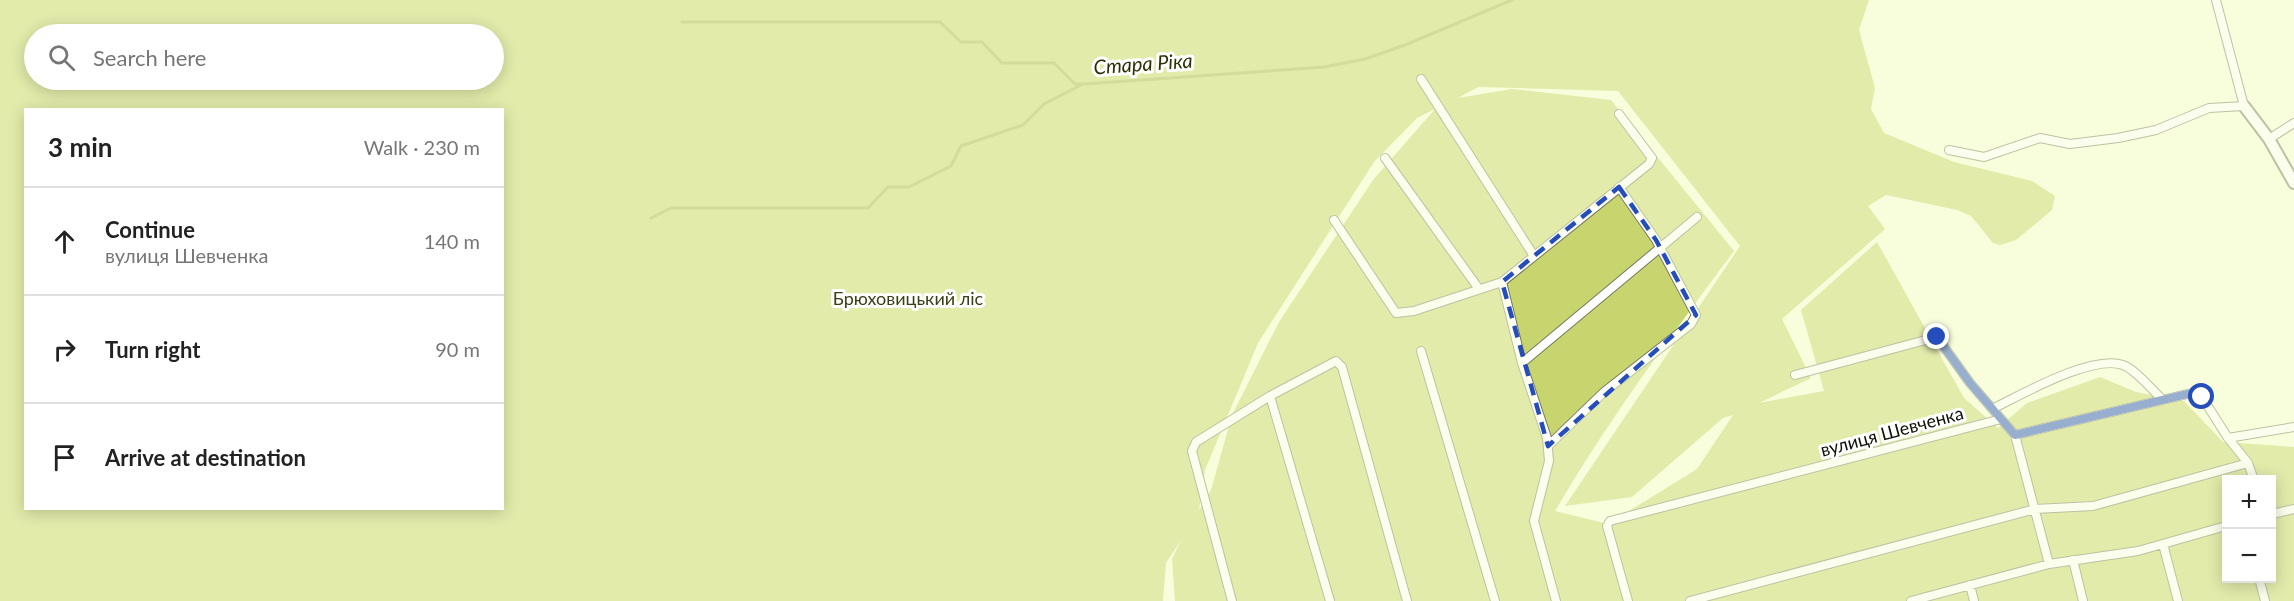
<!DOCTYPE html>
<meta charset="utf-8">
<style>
body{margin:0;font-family:Lato,sans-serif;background:#f2f2f2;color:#222}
.controls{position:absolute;right:18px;bottom:18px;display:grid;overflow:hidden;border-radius:0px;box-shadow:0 3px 15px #0003}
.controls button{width:54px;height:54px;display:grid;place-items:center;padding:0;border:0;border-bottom:2px solid #e0e0e0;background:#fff;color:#222;font:30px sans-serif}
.stop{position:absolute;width:18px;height:18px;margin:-14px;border:4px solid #254ebc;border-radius:50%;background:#fff}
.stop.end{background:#254ebc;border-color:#fff;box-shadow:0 2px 6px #0008}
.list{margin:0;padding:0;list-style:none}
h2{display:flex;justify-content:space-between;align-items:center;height:78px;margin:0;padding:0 24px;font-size:26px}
h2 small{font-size:20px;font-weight:400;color:#767676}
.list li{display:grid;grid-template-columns:39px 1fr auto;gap:18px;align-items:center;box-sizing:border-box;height:108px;padding:0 24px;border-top:2px solid #e0e0e0}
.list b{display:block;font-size:22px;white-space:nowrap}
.list p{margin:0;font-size:20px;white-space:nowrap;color:#767676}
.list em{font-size:20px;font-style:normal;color:#767676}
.icon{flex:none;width:33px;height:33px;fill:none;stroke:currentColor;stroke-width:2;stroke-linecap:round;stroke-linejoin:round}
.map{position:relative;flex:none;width:2294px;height:601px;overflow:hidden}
.search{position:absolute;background:#fff;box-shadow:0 3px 15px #0003;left:24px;top:24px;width:480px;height:66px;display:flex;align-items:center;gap:15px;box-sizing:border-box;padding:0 21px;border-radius:33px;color:#767676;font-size:22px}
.panel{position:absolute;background:#fff;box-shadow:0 3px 15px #0003;left:24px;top:108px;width:480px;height:402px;border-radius:0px}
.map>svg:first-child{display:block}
.green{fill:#c8d46e;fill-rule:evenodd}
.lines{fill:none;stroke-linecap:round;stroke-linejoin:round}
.stream{stroke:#a8b34a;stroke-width:3}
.street-casing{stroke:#767a5d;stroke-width:10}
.secondary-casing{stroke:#767a5d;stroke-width:14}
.street{stroke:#fff;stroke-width:8}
.secondary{stroke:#fff;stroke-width:10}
.route{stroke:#254ebc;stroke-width:8}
.marked{fill:none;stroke:#254ebc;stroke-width:4.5;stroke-dasharray:12 8;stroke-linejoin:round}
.labels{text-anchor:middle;stroke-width:6;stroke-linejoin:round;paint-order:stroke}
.park-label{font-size:18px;fill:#3b4014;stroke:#fff}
.street-label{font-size:18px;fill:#0f1006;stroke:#fff}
.water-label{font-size:20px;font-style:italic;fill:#2d3104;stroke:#fff}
</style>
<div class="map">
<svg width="2294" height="601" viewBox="0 0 2294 601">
<rect width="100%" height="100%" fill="#f8fddc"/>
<path class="green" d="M0,0h1869l-10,30 16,58 -4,21 13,24 70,29 78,19 23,15 -3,14 -36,30 -16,5 -7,-2 -22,-27 -14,-6 -71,-15 -18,11 17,23 -103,90 29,59 -52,25 65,-12 -23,-81 76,-68 87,156 34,30 29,-25 73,-26 36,15 48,9 39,41 71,5v154h-1119l-3,-42 9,-19 -15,23 -3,38h-1163zM34,34h460v46h-460zM1478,87l140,4 122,155 -175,260 67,-9 91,-79 10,-3 -36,54 -89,55 -53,-13c53,-91 116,-175 179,-260l-123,-151 -99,-11 -54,9zM1435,109l-62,71 -94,142 -47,93 -21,75 -12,20 6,-40 53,-127 116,-181 43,-44zM26,110h476v398h-476zM2226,480h46v98h-46z"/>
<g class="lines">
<path class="stream" d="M682,22h258l21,20h21l20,21h52l21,21h9l240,-17 41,-8 40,-14 107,-45
M651,218l20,-10h197l20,-21h21l42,-21 10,-20 62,-21 21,-21 39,-20"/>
<defs>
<path id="street" d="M1421,79l113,177
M2269,139l25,-16
M1949,150l35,7 56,-19 30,6 48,-6 38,-8 53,-22 35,-2 -28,-106
M1385,158l94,131
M1334,220l62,93 18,-2 88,-29
M1421,351l74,250
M1522,363l-20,-81 147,-118 3,-6 -33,-44
M1795,375l142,-38 33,46 45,52 34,129
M1270,396l60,205
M1992,409c29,-14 100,-55 131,-44 12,4 29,25 39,34
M2015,435l181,-43 6,5 26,41 20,25 6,17
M2228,438l66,-11
M1548,446l56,-54 87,-68 5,-9 -40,-75 -37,-53
M2272,514l22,-5
M2163,544l15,57
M2073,560l10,41
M2259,578l6,23
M1970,585l4,16
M1232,601l-40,-150 4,-9 74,-46 66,-35 6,6 65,234
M1556,601l-22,-80 15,-60 -2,-23 -25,-75 175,-146
M1628,601l-21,-75 3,-5 391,-102
M1690,601l345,-92 58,-3 155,-43
M1911,601l138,-37 89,-13 88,-25"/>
<path id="secondary" d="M2244,106l25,33 25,44"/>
</defs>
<use href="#street" class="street-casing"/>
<use href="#secondary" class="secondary-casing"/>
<use href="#street" class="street"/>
<use href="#secondary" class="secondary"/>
</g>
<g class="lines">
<path class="route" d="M1937,337l33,46 45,52 181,-43 6,5"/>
</g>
<path d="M0 0H2294V601H0ZM1619,187l37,53 40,75 -148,131 -46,-164z" fill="#f8fddc" fill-opacity=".55" fill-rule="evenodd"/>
<path class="marked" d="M1619,187l37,53 40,75 -148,131 -46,-164z"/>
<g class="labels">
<g class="park-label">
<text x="908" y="305">Брюховицький ліс</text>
</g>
<g class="street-label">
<text transform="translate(1892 432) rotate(-15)" y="6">вулиця Шевченка</text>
</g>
<g class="water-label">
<text transform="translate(1143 64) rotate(-4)" y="7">Стара Ріка</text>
</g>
</g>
</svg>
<div class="controls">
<button>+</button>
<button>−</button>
</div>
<div class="stop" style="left:2202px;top:397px"></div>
<div class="stop end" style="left:1937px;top:337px"></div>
<div class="search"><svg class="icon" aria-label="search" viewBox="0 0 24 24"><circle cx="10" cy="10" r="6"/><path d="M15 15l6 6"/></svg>Search here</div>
<section class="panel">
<h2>3 min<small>Walk · 230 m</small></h2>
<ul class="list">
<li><svg class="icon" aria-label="ahead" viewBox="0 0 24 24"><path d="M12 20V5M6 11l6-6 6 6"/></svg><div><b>Continue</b><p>вулиця Шевченка</p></div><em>140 m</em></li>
<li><svg class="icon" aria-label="right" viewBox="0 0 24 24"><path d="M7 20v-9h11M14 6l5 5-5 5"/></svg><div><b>Turn right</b></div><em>90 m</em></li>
<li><svg class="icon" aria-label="arrive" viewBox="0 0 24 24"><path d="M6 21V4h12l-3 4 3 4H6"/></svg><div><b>Arrive at destination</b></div></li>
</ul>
</section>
</div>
